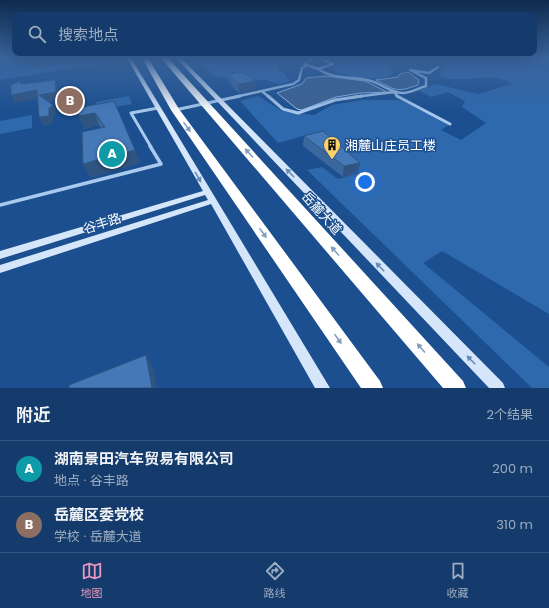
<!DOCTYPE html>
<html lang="zh">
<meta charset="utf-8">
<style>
body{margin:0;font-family:Poppins,"Noto Sans SC",sans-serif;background:#1d4271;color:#f1f3f6}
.you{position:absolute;left:365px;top:182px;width:14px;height:14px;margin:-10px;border:3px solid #fff;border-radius:50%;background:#1a73e8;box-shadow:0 0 0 6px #1a73e833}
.badge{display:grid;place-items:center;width:26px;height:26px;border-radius:50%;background:#e797bd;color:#fff;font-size:13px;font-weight:700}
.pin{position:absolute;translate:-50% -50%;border:2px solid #fff;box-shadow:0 1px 4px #0006}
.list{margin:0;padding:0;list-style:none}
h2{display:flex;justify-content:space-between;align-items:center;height:52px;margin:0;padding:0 16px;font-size:17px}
h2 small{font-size:13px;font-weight:400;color:#9dadc1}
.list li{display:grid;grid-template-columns:26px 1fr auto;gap:12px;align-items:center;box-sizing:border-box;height:56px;padding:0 16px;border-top:1px solid #33557e}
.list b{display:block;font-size:15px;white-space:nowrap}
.list p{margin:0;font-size:13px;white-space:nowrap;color:#9dadc1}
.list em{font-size:13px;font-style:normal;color:#9dadc1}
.icon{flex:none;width:22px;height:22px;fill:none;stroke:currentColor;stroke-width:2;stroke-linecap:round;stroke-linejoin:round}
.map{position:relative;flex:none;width:549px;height:388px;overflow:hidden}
.search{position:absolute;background:#143b6b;box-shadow:0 4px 16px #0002;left:12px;right:12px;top:12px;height:44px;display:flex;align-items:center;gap:10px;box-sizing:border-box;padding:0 14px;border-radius:8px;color:#9dadc1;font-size:15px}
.sheet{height:164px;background:#143b6b}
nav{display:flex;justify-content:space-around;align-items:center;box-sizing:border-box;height:56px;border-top:1px solid #33557e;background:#143b6b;font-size:11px;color:#9dadc1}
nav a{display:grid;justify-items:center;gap:2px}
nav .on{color:#e797bd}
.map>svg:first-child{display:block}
.green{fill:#2e69ad}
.water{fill:#3c6290;stroke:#9cc4f0}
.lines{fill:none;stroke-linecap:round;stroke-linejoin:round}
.street-far2{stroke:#a9c9ee;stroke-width:2.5}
.street-far1{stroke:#a9c9ee;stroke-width:3}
.street{stroke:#a9c9ee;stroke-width:3.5}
.secondary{fill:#d6e6fa;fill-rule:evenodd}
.highway{fill:#fff;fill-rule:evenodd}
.wall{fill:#3a679d}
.shaded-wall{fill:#305480}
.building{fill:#4478b7;stroke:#305480}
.oneway{fill:#829ec1}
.oneway2{fill:#668bba}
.labels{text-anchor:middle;stroke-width:3;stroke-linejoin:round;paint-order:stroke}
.poi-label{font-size:13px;fill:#fff;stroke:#1b4f8f;text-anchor:start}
.street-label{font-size:13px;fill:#fff;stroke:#1b4f8f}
</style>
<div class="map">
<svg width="549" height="388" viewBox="0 0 549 388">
<rect width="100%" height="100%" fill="#1b4f8f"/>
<path class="green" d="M0,58h116l1,3 -117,19z
M194,58h101l-2,1 4,6 -18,-3 -1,7 8,6 3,6 -10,3 -13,-4h-31l-20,-4z
M355,58h35l-3,1 -1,4 8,10c-16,11 -44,3 -62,-2l4,-6 21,-5z
M438,58h111v256l-107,-63 -19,12 126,104v21h-17l-225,-218 15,-3 16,12 20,-6 -44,-40 -36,10 -38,-42 18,-5 24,15 32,4 18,-10 30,-5h39l49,24 -9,6 20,10 25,-17 -24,-16 3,-6 -17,-9 -17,5 -13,-7 18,-6 42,10 34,-10c-21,-15 -50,2 -72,-8l1,-5 9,-8z
M129,96l3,8 -35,6 -1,-8z
M32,115v13l-32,6v-13z"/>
<path class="water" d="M408,72l11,8 -1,5c-22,8 -22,5 -42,-5l22,-3 2,-3z
M326,76l39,5 22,11 -26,1 -25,4 -34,13 -5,-1 -20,-16 25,-9 4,-6z"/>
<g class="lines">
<path class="street-far2" d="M314,58l-10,6 14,5 15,-5 -14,-6
M318,69c18,12 34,6 53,12 11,3 20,12 31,12 9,0 16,-5 24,-7v-8l-16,-8 19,3 9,-6
M263,92l6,5
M235,97l58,-13 6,-4 3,-12 6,-3
M354,97l40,-5 4,5"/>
<path class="street-far1" d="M268,96l15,13 15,4 37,-13 27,-4
M397,96l53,28
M175,110l65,-14
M151,147l-20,-34 27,-5"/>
<path class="street" d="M0,205l161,-41 -11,-18"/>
<path class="secondary" d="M127,58h4l199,330h-15l-104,-184 -211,69v-8l208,-65 -3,-5 -205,64v-8l203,-60z
M176,58h5l322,325 2,5h-16z"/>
<path class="highway" d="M142,58h6l31,51 201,272 3,7h-22l-190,-278z
M161,58h7l295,323 3,7h-23z"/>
</g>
<path class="wall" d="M228,74l27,7 1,8 -17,4 -10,-10z
M114,101l26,62 -50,15 11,-50 -2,-3 -15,4 -5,-13z
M304,136l54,38 -15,3 -40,-31z"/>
<path class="shaded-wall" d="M30,58h71l-67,10z
M55,80l3,7 2,13 -18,3 -2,-5 -25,5 -4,-8z
M255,81l1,8 -17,4 -1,-9z
M53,105l4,8 -4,3v8l-10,2 -4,-9 10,-9z
M95,113l4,12 -15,4 -5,-13z
M135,150l5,13 -50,15 -7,-14z
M360,163l-2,11 -15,3 1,-11z
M146,355l7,13 4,20h-5z"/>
<path class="building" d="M243,72l12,9 -17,3 -10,-10z
M55,80l1,12 -17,3 14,10 -4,3v8l-10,1 -2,-27 -26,5v-10l9,-4 1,3z
M114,101l21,49 -52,14 -1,-32 23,-5 -10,-14 -16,3 -1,-8z
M323,131l37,32 -16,3 -40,-30z
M146,355l6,33h-83v-3z"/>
<defs><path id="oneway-solid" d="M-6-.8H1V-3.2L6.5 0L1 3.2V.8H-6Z"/></defs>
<g class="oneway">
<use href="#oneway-solid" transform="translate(187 127) rotate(54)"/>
<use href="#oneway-solid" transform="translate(249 153) rotate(-132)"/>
<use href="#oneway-solid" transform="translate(263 233) rotate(54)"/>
<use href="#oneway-solid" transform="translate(335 251) rotate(-132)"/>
<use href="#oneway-solid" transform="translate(338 339) rotate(55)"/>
<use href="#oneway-solid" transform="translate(421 348) rotate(-131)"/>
</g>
<g class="oneway2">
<use href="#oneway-solid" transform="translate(290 173) rotate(-134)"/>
<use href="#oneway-solid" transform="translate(198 177) rotate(60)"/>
<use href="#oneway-solid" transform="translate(380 267) rotate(-134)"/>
<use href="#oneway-solid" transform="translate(471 360) rotate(-134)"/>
</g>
<linearGradient id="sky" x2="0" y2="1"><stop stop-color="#0f2b4f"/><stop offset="0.51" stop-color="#39639b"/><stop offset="1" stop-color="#39639b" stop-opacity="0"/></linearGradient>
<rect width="549" height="113" fill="url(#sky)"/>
<defs>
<symbol id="building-pin" viewBox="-11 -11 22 30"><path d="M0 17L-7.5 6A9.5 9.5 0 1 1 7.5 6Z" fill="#ffd166" stroke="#1b4f8f"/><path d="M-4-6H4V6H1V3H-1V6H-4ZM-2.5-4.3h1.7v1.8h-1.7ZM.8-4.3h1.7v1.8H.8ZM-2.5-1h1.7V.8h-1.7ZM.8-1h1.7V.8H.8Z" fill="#111"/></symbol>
</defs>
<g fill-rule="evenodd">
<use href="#building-pin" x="322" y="135" width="20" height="27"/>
</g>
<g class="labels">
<g class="poi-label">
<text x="345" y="150">湘麓山庄员工楼</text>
</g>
<g class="street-label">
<text transform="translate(322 213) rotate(48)" y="5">岳麓大道</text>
<text transform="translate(102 223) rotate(-18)" y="5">谷丰路</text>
</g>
</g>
</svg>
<div class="you"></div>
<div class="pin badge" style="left:112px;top:154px;background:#0f9aa8">A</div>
<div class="pin badge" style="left:70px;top:101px;background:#8d6e63">B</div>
<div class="search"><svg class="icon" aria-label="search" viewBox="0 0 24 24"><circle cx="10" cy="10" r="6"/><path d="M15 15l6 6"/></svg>搜索地点</div>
</div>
<section class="sheet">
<h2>附近<small>2个结果</small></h2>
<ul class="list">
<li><span class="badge" style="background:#0f9aa8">A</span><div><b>湖南景田汽车贸易有限公司</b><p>地点 · 谷丰路</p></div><em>200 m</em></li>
<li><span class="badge" style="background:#8d6e63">B</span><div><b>岳麓区委党校</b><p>学校 · 岳麓大道</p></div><em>310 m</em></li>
</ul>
</section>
<nav>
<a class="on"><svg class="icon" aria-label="map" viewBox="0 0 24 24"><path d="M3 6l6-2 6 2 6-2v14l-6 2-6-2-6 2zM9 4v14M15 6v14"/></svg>地图</a>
<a><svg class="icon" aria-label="directions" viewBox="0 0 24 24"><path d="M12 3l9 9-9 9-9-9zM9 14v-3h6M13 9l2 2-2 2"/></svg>路线</a>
<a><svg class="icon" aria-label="saved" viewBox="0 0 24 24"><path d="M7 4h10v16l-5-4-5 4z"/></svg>收藏</a>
</nav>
